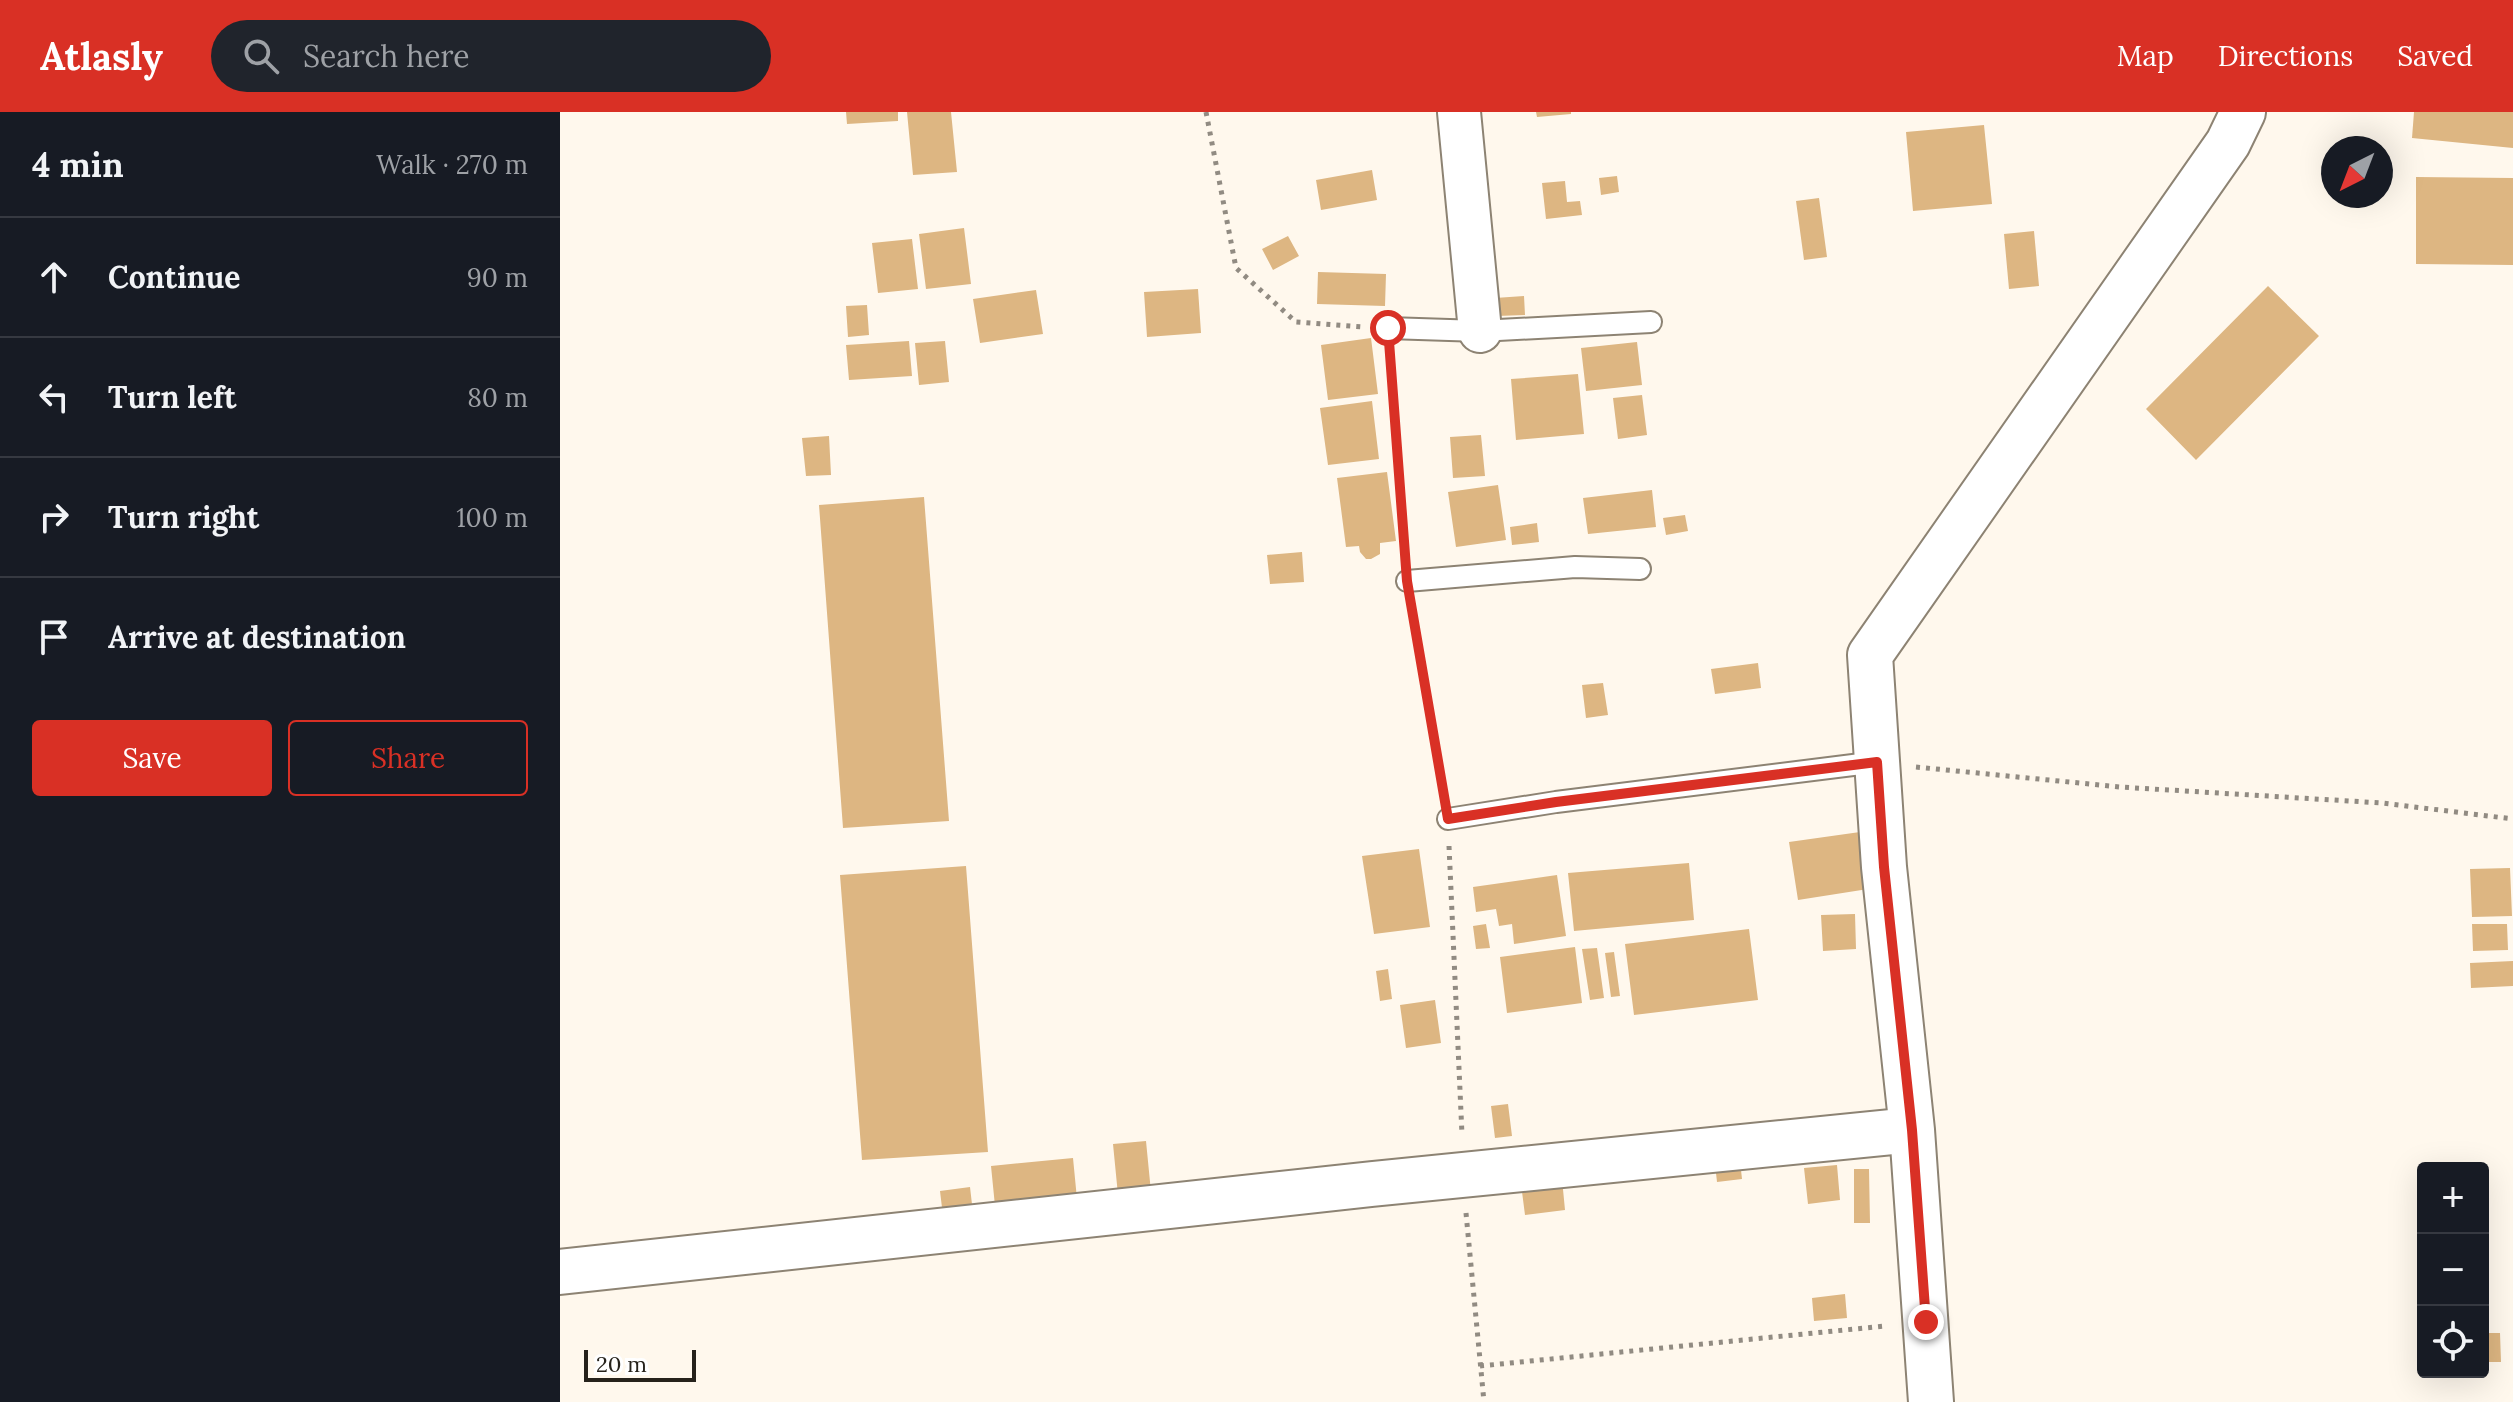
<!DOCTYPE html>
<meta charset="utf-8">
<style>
body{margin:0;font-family:Lora,serif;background:#20242c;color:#f1f3f6}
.controls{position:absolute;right:24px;bottom:24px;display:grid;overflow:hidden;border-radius:8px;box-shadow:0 8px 32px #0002}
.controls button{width:72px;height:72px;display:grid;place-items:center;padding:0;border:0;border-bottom:2px solid #363941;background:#171b24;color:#f1f3f6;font:40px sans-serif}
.compass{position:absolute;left:1761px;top:24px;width:72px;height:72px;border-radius:50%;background:#171b24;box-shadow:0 8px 32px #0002;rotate:222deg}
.scale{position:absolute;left:24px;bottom:20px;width:112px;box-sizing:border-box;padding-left:8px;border:4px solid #26221b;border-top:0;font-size:22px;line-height:28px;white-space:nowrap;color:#26221b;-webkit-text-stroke:6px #fff;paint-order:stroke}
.stop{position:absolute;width:24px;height:24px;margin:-18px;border:6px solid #d93025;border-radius:50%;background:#fff}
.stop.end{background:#d93025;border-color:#fff;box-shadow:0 2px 8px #0008}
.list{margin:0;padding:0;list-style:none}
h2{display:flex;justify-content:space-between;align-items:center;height:104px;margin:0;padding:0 32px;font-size:34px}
h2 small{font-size:26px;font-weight:400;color:#9ea1a6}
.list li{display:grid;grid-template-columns:52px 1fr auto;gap:24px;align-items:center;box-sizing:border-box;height:120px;padding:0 32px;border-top:2px solid #363941}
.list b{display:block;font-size:30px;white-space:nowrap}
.list em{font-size:26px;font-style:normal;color:#9ea1a6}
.actions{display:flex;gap:16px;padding:24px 32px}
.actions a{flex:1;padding:18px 0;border:2px solid #d93025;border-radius:8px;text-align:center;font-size:28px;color:#d93025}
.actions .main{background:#d93025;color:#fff}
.icon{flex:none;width:44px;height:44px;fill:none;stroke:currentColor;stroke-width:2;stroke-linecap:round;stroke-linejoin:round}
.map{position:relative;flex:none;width:1953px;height:1290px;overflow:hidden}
header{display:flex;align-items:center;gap:48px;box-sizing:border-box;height:112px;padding:0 40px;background:#d93025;color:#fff}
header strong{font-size:38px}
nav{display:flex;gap:44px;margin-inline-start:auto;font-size:28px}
.search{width:560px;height:72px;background:#20242c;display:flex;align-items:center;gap:20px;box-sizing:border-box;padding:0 28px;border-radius:44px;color:#9ea1a6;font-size:30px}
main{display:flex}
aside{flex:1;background:#171b24}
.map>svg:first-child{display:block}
.building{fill:#ddb682}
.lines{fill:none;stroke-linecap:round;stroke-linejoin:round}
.service-casing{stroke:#8d8373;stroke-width:24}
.minor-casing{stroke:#8d8373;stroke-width:46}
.tertiary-casing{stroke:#8d8373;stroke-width:48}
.path{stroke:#918b82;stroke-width:5;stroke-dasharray:4 6;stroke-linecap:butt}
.service{stroke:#fff;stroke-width:20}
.minor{stroke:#fff;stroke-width:42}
.tertiary{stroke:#fff;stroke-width:44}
.route{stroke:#d93025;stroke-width:10}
</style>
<header>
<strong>Atlasly</strong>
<div class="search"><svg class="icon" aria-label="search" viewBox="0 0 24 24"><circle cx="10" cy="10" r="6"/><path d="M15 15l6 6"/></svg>Search here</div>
<nav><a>Map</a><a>Directions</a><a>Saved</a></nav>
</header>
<main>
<aside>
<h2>4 min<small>Walk · 270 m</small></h2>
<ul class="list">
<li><svg class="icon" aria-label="ahead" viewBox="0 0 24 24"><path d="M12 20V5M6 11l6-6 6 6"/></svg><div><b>Continue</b></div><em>90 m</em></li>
<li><svg class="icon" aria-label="left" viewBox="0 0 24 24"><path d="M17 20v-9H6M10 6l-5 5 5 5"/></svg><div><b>Turn left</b></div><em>80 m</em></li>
<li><svg class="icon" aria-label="right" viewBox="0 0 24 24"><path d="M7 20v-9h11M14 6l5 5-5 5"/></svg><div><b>Turn right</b></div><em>100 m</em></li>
<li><svg class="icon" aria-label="arrive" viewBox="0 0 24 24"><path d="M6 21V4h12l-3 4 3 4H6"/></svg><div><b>Arrive at destination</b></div></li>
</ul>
<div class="actions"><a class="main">Save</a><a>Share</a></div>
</aside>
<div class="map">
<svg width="1953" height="1290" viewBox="0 0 1953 1290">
<rect width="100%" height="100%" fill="#fff8ed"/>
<path class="building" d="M286,0h52v9l-51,3z
M347,0h44l6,60 -44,3z
M976,0h35v2l-34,3z
M1854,0h99v36l-101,-10z
M1424,13l8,79 -79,7 -7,-79z
M812,58l5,30 -56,10 -5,-30z
M1057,64l2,16 -18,3 -2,-17z
M1856,65l97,1v87l-97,-1z
M1005,69l2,21 13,-1 2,14 -36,4 -4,-36z
M1259,86l8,59 -23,3 -8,-59z
M404,116l7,56 -45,5 -7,-55z
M1474,119l5,55 -30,3 -5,-55z
M728,124l11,20 -26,14 -11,-21z
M352,127l6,50 -40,4 -6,-50z
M758,160l68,2 -1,32 -68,-2z
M1708,174l51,50 -123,124 -50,-51z
M638,177l3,44 -54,4 -3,-45z
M476,178l7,44 -63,9 -7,-44z
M964,184l1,19 -28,1 -2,-18z
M307,193l2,30 -21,2 -2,-31z
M811,226l7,56 -50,6 -7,-55z
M349,229l3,35 -63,4 -3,-35z
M385,229l4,41 -30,3 -4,-42z
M1077,230l5,43 -56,6 -5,-43z
M1018,262l6,60 -68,6 -5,-61z
M1082,283l5,40 -29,4 -5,-41z
M812,289l7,58 -51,6 -8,-57z
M921,323l4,41 -32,2 -3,-41z
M269,324l2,39 -25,1 -4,-38z
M827,360l9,69 -16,2v11l-9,5h-5l-6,-7 -1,-6 -13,1 -9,-69z
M938,373l8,55 -50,7 -8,-55z
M1092,378l4,37 -68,7 -5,-36z
M364,385l25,324 -106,7 -24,-323z
M1125,403l3,16 -22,4 -3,-17z
M977,411l2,19 -27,3 -2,-18z
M742,440l2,30 -34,2 -3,-29z
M1198,551l3,25 -46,6 -4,-25z
M1043,571l5,32 -22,3 -4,-33z
M1300,720l8,57 -70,11 -9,-58z
M859,737l11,78 -56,7 -12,-78z
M1129,751l5,57 -120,11 -6,-58z
M406,754l22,286 -126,8 -22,-285z
M1950,756l2,48 -40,1 -2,-48z
M997,763l9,61 -52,8 -2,-20 -13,2 -3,-17 -20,3 -3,-25z
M1295,802l1,35 -33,2 -2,-36z
M926,812l4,24 -14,1 -3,-23z
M1912,812h35l1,26 -35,1z
M1189,817l9,71 -124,15 -9,-71z
M1015,835l7,56 -75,10 -7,-56z
M1037,836l7,50 -14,2 -8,-51z
M1054,840l6,44 -9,1 -6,-44z
M1953,849v25l-42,2 -1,-25z
M828,857l4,30 -12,2 -4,-30z
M875,888l6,43 -35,5 -6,-43z
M948,992l4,32 -17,2 -4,-32z
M586,1029l5,51 -33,3 -5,-51z
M1179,1040l3,27 -25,3 -3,-27z
M513,1046l4,41 -82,7 -4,-40z
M1277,1053l3,35 -32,4 -4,-36z
M1294,1057h15l1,54h-16z
M1002,1067l3,31 -40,5 -4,-31z
M410,1075l3,26 -30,3 -3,-25z
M1285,1182l2,24 -33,3 -2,-23z
M1923,1221h17l1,29h-18z"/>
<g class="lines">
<defs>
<path id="service" d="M828,216l92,3 171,-9
M847,469l168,-14 65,2
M888,707l108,-17 321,-40"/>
<path id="minor" d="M899,0l21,219"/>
<path id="tertiary" d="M0,1160l812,-88 540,-54
M1371,1290l-19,-272 -28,-263 -14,-212 358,-512 15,-31"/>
</defs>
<use href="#service" class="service-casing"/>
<use href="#minor" class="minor-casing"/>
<use href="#tertiary" class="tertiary-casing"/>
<path class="path" d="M646,0l30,156 60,54 67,5
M830,242l15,201
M852,497l32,183
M1356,655l204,20 262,16 131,16
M889,734l13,289
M906,1101l18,189
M920,1254l405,-40"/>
<use href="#service" class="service"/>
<use href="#minor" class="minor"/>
<use href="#tertiary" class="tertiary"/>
</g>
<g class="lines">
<path class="route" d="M828,216l19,253 41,238 108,-17 321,-40 7,105 28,263 14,192"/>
</g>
</svg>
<div class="controls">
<button>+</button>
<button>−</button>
<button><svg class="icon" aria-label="locate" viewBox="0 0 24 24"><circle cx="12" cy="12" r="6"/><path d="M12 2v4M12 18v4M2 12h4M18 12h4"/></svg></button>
</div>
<svg class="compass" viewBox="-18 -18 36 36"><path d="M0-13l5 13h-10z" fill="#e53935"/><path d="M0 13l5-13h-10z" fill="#9ea1a6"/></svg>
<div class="scale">20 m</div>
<div class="stop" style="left:828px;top:216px"></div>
<div class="stop end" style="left:1366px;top:1210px"></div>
</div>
</main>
